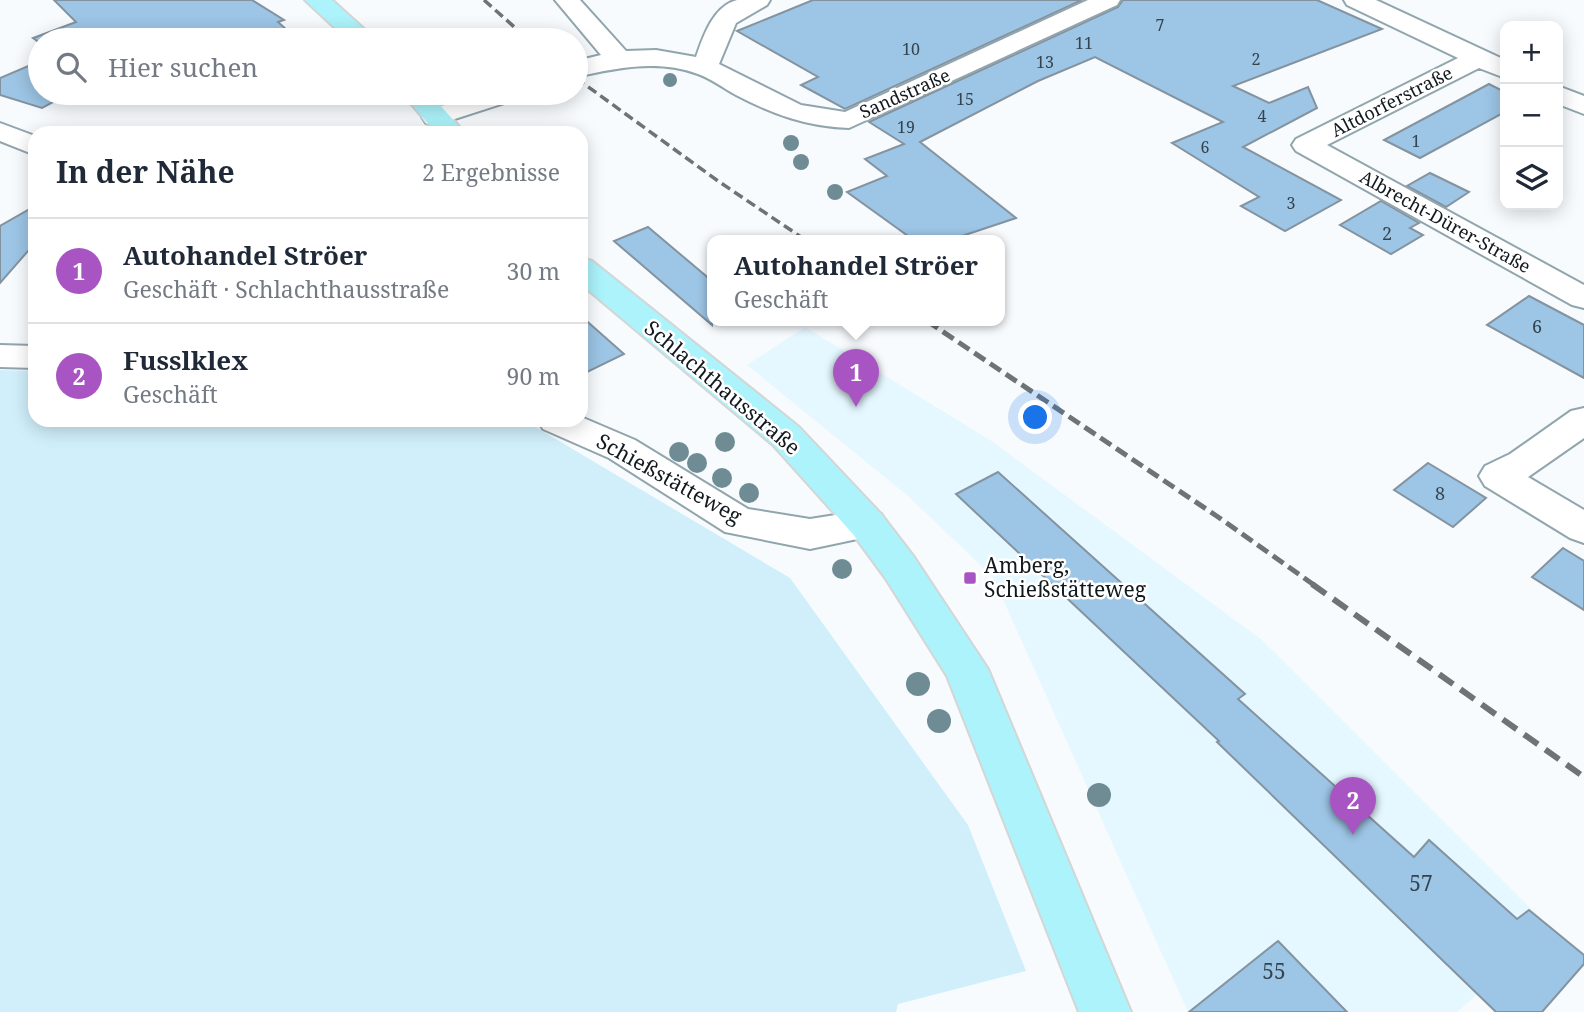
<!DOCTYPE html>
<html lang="de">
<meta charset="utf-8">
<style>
body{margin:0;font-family:"Noto Serif",serif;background:#f6f6f7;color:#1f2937}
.controls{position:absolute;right:21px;top:21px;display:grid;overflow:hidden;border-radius:14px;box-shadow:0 4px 18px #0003}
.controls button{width:63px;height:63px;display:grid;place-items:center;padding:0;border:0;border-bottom:2px solid #e0e1e3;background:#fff;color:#1f2937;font:35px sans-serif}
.you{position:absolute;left:1036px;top:418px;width:24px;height:24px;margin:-18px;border:5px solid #fff;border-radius:50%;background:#1a73e8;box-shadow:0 0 0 10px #1a73e833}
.badge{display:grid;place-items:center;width:46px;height:46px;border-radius:50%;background:#a854c3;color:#fff;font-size:23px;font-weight:700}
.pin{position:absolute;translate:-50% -58px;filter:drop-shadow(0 2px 4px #0008)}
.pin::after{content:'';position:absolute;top:37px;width:24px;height:21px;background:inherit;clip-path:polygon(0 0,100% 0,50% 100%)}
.popup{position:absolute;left:707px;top:235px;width:298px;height:91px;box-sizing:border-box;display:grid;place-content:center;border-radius:14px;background:#fff;filter:drop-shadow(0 2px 5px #0005);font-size:23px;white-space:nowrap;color:#747a83}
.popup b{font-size:26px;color:#1f2937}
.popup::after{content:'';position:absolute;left:50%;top:100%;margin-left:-14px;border:14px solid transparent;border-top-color:#fff}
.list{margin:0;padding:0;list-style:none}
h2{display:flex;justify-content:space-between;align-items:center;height:91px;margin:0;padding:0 28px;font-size:30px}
h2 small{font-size:23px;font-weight:400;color:#747a83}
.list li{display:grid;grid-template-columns:46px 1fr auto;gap:21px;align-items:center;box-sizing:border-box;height:105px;padding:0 28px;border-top:2px solid #e0e1e3}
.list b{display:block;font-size:26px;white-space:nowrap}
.list p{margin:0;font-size:23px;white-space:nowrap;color:#747a83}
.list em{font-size:23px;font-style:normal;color:#747a83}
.icon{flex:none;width:38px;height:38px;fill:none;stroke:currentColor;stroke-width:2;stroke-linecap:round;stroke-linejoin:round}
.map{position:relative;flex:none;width:1584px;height:1012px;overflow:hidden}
.search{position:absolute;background:#fff;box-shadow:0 4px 18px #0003;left:28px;top:28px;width:560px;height:77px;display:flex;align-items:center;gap:18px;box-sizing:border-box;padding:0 24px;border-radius:38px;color:#747a83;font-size:26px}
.panel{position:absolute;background:#fff;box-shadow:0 4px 18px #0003;left:28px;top:126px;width:560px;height:301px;border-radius:21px}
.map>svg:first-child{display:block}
.built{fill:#e5f7ff}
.green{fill:#d0effb}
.building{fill:#9dc5e5;stroke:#8493a0;stroke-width:2}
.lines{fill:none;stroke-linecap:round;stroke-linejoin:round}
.minor-casing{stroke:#91a5ad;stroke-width:4}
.major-casing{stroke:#d4d6d6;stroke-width:4}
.minor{fill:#fff;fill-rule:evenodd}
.major{fill:#acf3fb;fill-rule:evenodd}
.rail-far2{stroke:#6d7376;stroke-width:3.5;stroke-dasharray:10 5;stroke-linecap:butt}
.rail-far1{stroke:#6d7376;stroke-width:5;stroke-dasharray:13 6;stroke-linecap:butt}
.rail{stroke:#6d7376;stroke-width:6;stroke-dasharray:17 9;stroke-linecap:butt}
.tree{fill:#6f8c95}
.poi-dot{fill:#a854c3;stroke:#fff;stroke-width:2.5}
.labels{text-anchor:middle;stroke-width:5;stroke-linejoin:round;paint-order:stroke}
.far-number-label{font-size:16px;fill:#34444e}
.far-street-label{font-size:18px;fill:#11191c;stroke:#fff}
.number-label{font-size:18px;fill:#34444e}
.street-label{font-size:21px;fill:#11191c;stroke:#fff}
.poi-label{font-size:21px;fill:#11191c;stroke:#fff;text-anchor:start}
.near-number-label{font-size:21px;fill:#34444e}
</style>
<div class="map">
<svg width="1584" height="1012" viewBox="0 0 1584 1012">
<rect width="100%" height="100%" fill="#f7fbfd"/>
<path class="built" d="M805,327l185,113 272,200 289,289 -94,83h-269l-195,-435 -85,-81 -161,-131z"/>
<path class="green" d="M0,370l35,1v49h480l12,2 263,156 178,247 58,146 -128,33 -2,8h-896z"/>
<path class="building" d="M54,0h198l32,20 -6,2 20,18h-258v3l-7,-5 43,-16z
M813,0h269l-237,109 -44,-24 17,-8 -81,-46z
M1123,0h194l65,29 -149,57 36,17 39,-16 9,21 -74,39 98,53 -56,31 -44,-25 18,-9 -87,-54 51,-21 -128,-65 -57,24 -118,61 96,76 -69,23h-32l-68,-49 40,-16 -22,-17 39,-15 -35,-22 249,-115z
M40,61v32h30l-28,15 -42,-13v-17z
M1489,84l16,8v20l-85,46 -36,-18z
M1430,173l39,19 -23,15 -39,-21z
M1381,201l38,22 -9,5 13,7 -32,19 -51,-29z
M35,206v37l-35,40v-57z
M648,227l64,54v44l-98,-84z
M1529,296l55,29v53l-97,-53z
M581,316l43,38 -43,21z
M1428,463l58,35 -33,29 -59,-37z
M998,472l247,222 -7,5 176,158 15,-17 88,79 12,-9 55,45v9l-42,48h-46l-279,-270 2,-1 -263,-247z
M1563,548l21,13v49l-52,-33z
M1278,941l69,71h-158z"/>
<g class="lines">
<defs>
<path id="minor" d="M555,0h25l46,51 30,-1 40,7c7,-20 17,-51 41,-57 9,0 23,0 33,0l-3,5 -31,18 -17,41 82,41 44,7 243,-112h32l-3,5 -268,123c-41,-1 -77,-14 -113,-33 -13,-7 -24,-16 -38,-21 -40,-15 -82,-6 -122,3v-16l25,-6z
M1344,0h32l129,60v18l-26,-10 -152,77 257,140v23l-12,-3 -276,-154 -4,-6 4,-6 162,-81 -111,-53z
M1558,86l26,10v18l-26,-10z
M482,93h39l-4,6 -81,26 -10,-2 -4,-6 4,-6z
M0,123l35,13v19l-35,-14z
M0,345l35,1v22l-35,-1z
M1584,408v30l-56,39 56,33v33l-14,-5 -85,-52 -6,-10 6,-10 25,-12 61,-43z
M581,417l54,23 113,69 62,10 57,-9 14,4 6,10 -6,10 -71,15 -85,-17 -116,-74 -66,-29 -5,-9h43z"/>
<path id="major" d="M305,0h27l44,40h-28z
M402,93h27l36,40h-29z
M581,258l11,3 207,166 82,87 33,43 74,112 143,343h-52l-132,-336 -61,-97 -33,-45 -80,-89 -192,-161z"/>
</defs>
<use href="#minor" class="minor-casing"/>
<use href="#major" class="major-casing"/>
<use href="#minor" class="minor"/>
<use href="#major" class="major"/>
<path class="rail-far2" d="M484,0l45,40
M576,78l142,103 89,60"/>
<path class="rail-far1" d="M927,321l294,198 93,66"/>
<path class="rail" d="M1312,584l272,193"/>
</g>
<g class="tree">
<circle cx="670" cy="80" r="7"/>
<circle cx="791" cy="143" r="8"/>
<circle cx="801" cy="162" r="8"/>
<circle cx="835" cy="192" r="8"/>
<circle cx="725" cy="442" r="10"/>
<circle cx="679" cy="452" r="10"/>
<circle cx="697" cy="463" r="10"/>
<circle cx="722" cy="478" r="10"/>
<circle cx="749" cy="493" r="10"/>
<circle cx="842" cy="569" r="10"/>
<circle cx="918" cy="684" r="12"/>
<circle cx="939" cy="721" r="12"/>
<circle cx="1099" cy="795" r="12"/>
</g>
<rect class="poi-dot" x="963" y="571" width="14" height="14" rx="3.5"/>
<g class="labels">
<g class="far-number-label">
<text x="1160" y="31">7</text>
<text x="1084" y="49">11</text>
<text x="911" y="55">10</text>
<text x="1256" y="65">2</text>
<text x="1045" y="68">13</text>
<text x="965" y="105">15</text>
<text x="1262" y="122">4</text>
<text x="906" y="133">19</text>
<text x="1416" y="147">1</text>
<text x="1205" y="153">6</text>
<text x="1291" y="209">3</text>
</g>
<g class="far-street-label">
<text transform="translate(905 94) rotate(-24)" y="6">Sandstraße</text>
<text transform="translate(1392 102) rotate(-27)" y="6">Altdorferstraße</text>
<text transform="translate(1445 222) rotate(29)" y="6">Albrecht-Dürer-Straße</text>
</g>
<g class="number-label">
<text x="1387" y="240">2</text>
<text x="1537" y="333">6</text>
<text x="1440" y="500">8</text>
</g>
<g class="street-label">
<text transform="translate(722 388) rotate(40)" y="7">Schlachthausstraße</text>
<text transform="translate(669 479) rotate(29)" y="7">Schießstätteweg</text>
</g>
<g class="poi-label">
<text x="984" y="573">Amberg,<tspan x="984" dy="24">Schießstätteweg</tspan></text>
</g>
<g class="near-number-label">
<text x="1421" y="891">57</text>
<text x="1274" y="979">55</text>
</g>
</g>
</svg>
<div class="controls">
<button>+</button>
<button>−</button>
<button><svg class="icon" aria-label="layers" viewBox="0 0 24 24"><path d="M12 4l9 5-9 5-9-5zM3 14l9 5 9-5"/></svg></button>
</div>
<div class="you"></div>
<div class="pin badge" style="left:856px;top:407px">1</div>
<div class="popup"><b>Autohandel Ströer</b>Geschäft</div>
<div class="pin badge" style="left:1353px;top:835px">2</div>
<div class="search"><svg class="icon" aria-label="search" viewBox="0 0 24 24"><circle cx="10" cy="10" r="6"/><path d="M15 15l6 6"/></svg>Hier suchen</div>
<section class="panel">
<h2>In der Nähe<small>2 Ergebnisse</small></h2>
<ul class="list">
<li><span class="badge">1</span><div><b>Autohandel Ströer</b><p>Geschäft · Schlachthausstraße</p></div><em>30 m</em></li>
<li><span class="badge">2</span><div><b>Fusslklex</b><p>Geschäft</p></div><em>90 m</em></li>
</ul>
</section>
</div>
